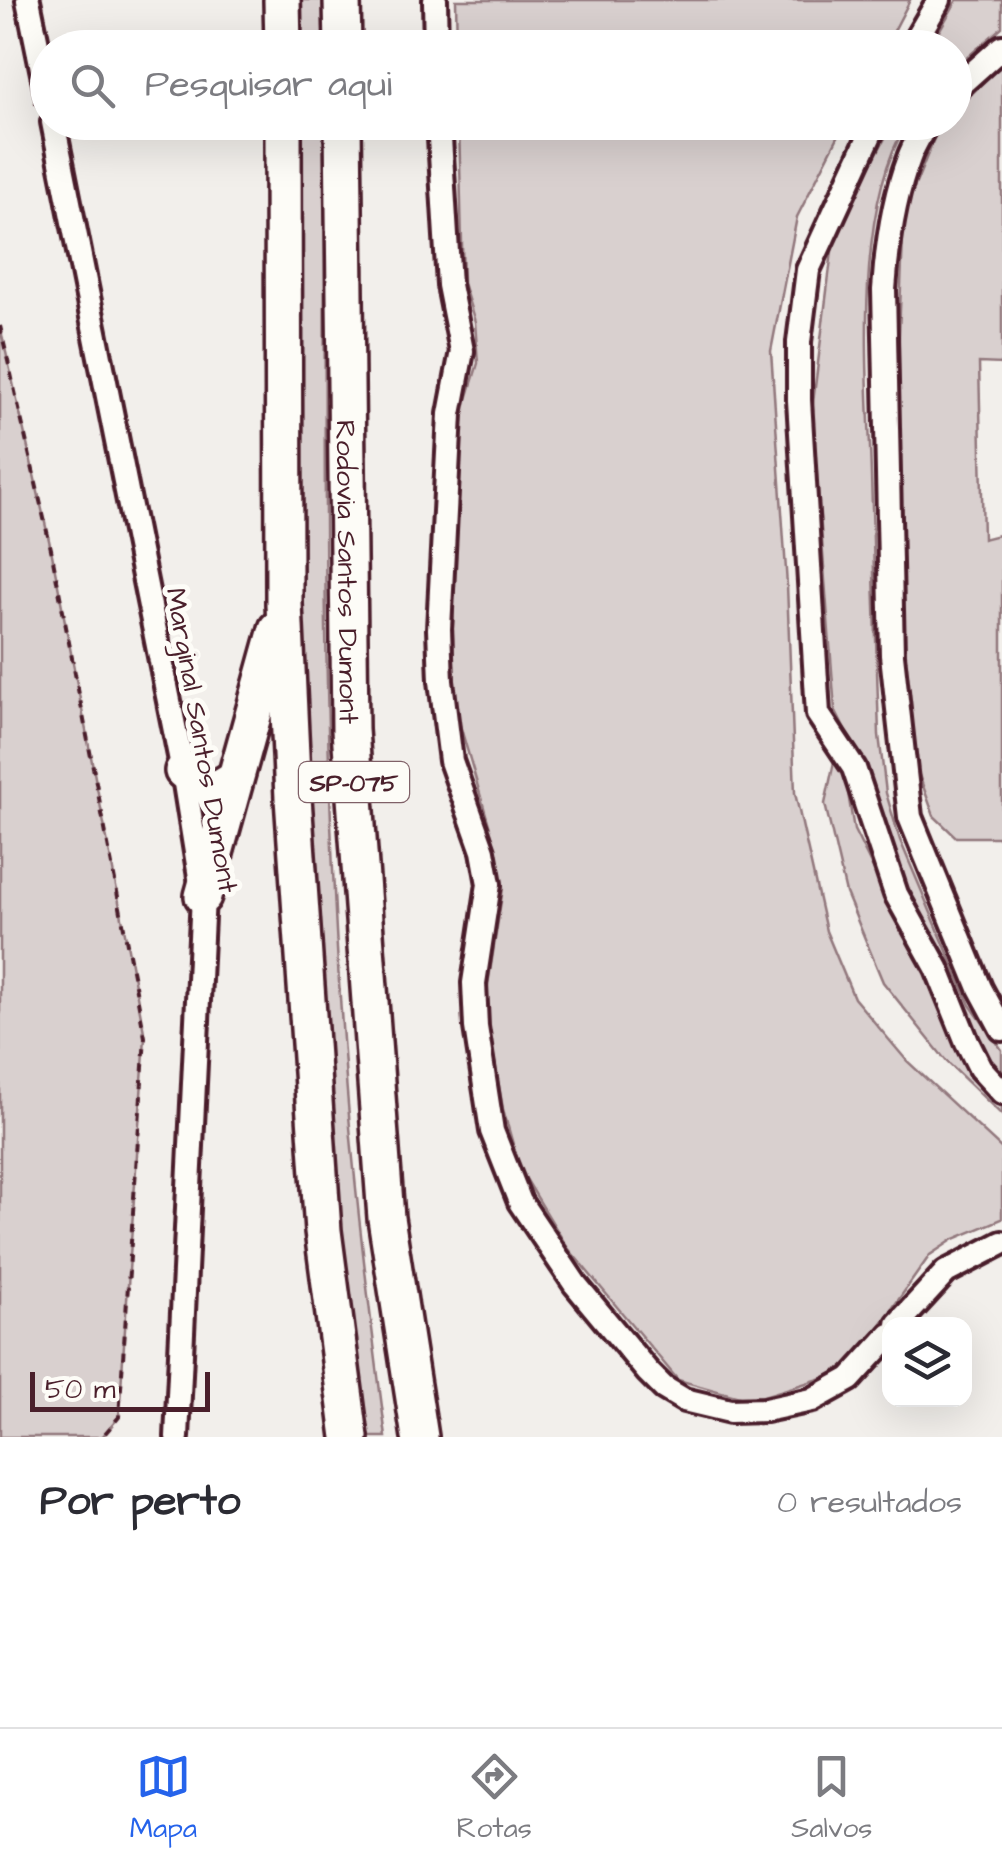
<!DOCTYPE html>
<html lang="pt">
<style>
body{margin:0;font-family:"Architects Daughter",sans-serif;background:#f7f7f7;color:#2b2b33}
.controls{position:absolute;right:30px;bottom:30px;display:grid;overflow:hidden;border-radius:20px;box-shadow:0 10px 40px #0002}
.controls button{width:90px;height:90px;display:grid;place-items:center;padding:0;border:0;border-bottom:2px solid #e1e1e2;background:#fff;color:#2b2b33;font:50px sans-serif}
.scale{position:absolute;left:30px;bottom:25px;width:180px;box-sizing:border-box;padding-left:10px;border:5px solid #4a1f2b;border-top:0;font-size:28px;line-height:35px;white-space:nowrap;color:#4a1f2b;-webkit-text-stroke:8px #fdfcf7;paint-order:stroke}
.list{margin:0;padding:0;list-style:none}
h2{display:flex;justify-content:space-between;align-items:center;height:130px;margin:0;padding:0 40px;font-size:42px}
h2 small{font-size:32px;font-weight:400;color:#7c7c81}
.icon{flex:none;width:55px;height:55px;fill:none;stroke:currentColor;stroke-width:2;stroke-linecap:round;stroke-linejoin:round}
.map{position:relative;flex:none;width:1002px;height:1437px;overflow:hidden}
.search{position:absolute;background:#fff;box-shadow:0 10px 40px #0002;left:30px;right:30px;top:30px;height:110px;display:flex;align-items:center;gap:25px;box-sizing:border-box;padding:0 35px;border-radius:55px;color:#7c7c81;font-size:38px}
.sheet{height:290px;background:#fff}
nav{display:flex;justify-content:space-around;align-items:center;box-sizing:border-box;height:140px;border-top:2px solid #e1e1e2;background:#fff;font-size:28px;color:#7c7c81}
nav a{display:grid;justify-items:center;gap:5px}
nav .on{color:#2563eb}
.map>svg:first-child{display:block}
.green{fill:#d9d0cf;stroke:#92787d;stroke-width:2.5}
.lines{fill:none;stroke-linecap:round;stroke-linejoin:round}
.minor-casing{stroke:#4a1f2b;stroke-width:30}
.highway-casing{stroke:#4a1f2b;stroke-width:42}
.path{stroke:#4a1f2b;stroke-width:4;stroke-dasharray:8 8;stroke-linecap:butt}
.minor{stroke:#fdfcf7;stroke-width:22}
.highway{stroke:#fdfcf7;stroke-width:35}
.labels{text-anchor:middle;stroke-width:10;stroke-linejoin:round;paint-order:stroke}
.shield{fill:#fdfcf7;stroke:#806168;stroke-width:2.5}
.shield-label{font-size:25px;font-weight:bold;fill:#4a1f2b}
.street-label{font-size:28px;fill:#4a1f2b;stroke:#fdfcf7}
</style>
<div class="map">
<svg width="1002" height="1437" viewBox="0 0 1002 1437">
<rect width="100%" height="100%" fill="#f2efeb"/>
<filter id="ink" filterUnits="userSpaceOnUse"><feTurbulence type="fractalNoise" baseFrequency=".01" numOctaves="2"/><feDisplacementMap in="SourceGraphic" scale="20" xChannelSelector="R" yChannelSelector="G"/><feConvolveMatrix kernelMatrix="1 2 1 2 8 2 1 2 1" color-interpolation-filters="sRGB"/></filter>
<g filter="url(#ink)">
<path class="green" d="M302,0h23v47l-23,1z
M456,0h454l-25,48 -428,-1z
M957,0h45v27l-47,41 -1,-20 -24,-1z
M1002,64v300l-23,-1 4,176 19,-5v303h-46l-22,-21 -18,-49 -17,-110 -2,-274 7,-170 33,-82 7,-8 10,-1 1,-12z
M302,123h23c0,310 -5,621 19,930 9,129 25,257 42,384h-27l-28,-251 -29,-541z
M459,123h386l-48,94 -26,134 16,234 8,208 31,138 28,67 53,63 95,88v70l-48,20 -24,16 -72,102 -32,20 -76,23 -72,-20 -111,-133 -47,-78 -17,-60 -18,-105 18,-116 -9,-46 -39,-134 -2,-80 8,-209 17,-56 -3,-41 -12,-39z
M893,123h14c-54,88 -39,249 -36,352 3,87 5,174 8,260l7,58 14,47 70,165 32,45v28l-31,-45 -81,-179 -22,-78 -33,-66 -23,-299 22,-176z
M0,326l51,223 94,488 -26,380 -17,20h-102z
M834,762l10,6 10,62 122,246 26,31v8l-55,-53 -64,-80 -37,-89 -21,-89z"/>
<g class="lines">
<defs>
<path id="minor" d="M28,0l20,98
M435,0l1,48
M911,48l28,-48
M954,90l48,-43
M53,122l130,649 20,125 -26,541
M439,122l10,163 13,66 -12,63 -11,215 2,52 10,80 32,90 6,33 -15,99 2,44 16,104 28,71 55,82 73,88 16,16 20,12 46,11 35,-1 47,-10 38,-21 40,-44
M876,122l-68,148 -9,72v58l19,314 36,54 42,126 41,74 30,74 13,26 22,24
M927,122c-6,12 -14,24 -18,36 -16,42 -22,87 -25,132l8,365 18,162 70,171 22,41
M898,1324l48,-52 56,-29"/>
<g id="highway">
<path d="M282,0l1,48"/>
<path d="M342,0l1,48"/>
<path d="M283,122l1,482 9,194 30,433 27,206"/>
<path id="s1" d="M343,122l7,608 36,488 34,219"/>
<path d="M183,771l22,15 12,3 15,-9"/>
<path d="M203,896l74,-267"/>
</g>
</defs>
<use href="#minor" class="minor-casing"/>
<use href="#highway" class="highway-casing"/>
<path class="path" d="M0,326l51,223 94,488 -26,380 -17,20"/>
<use href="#minor" class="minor"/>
<use href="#highway" class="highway"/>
</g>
</g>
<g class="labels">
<rect class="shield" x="299" y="762" width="110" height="40" rx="8"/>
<g class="shield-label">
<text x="354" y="791">SP-075</text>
</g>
<g class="street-label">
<text dy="10" stroke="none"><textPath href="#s1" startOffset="450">Rodovia Santos Dumont</textPath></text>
<text transform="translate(203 740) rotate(80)" y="10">Marginal Santos Dumont</text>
</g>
</g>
</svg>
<div class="controls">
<button><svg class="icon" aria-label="layers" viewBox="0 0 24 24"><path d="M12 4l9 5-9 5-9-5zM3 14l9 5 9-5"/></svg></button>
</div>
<div class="scale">50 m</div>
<div class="search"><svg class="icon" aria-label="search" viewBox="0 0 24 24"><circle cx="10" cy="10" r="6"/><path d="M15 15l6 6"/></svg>Pesquisar aqui</div>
</div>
<section class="sheet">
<h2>Por perto<small>0 resultados</small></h2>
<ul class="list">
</ul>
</section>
<nav>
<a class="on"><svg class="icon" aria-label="map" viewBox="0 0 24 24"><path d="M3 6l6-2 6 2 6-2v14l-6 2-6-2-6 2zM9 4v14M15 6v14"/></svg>Mapa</a>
<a><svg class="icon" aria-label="directions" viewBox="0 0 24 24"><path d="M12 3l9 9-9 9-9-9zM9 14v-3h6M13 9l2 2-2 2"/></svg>Rotas</a>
<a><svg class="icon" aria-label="saved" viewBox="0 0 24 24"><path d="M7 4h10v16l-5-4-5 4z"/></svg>Salvos</a>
</nav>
